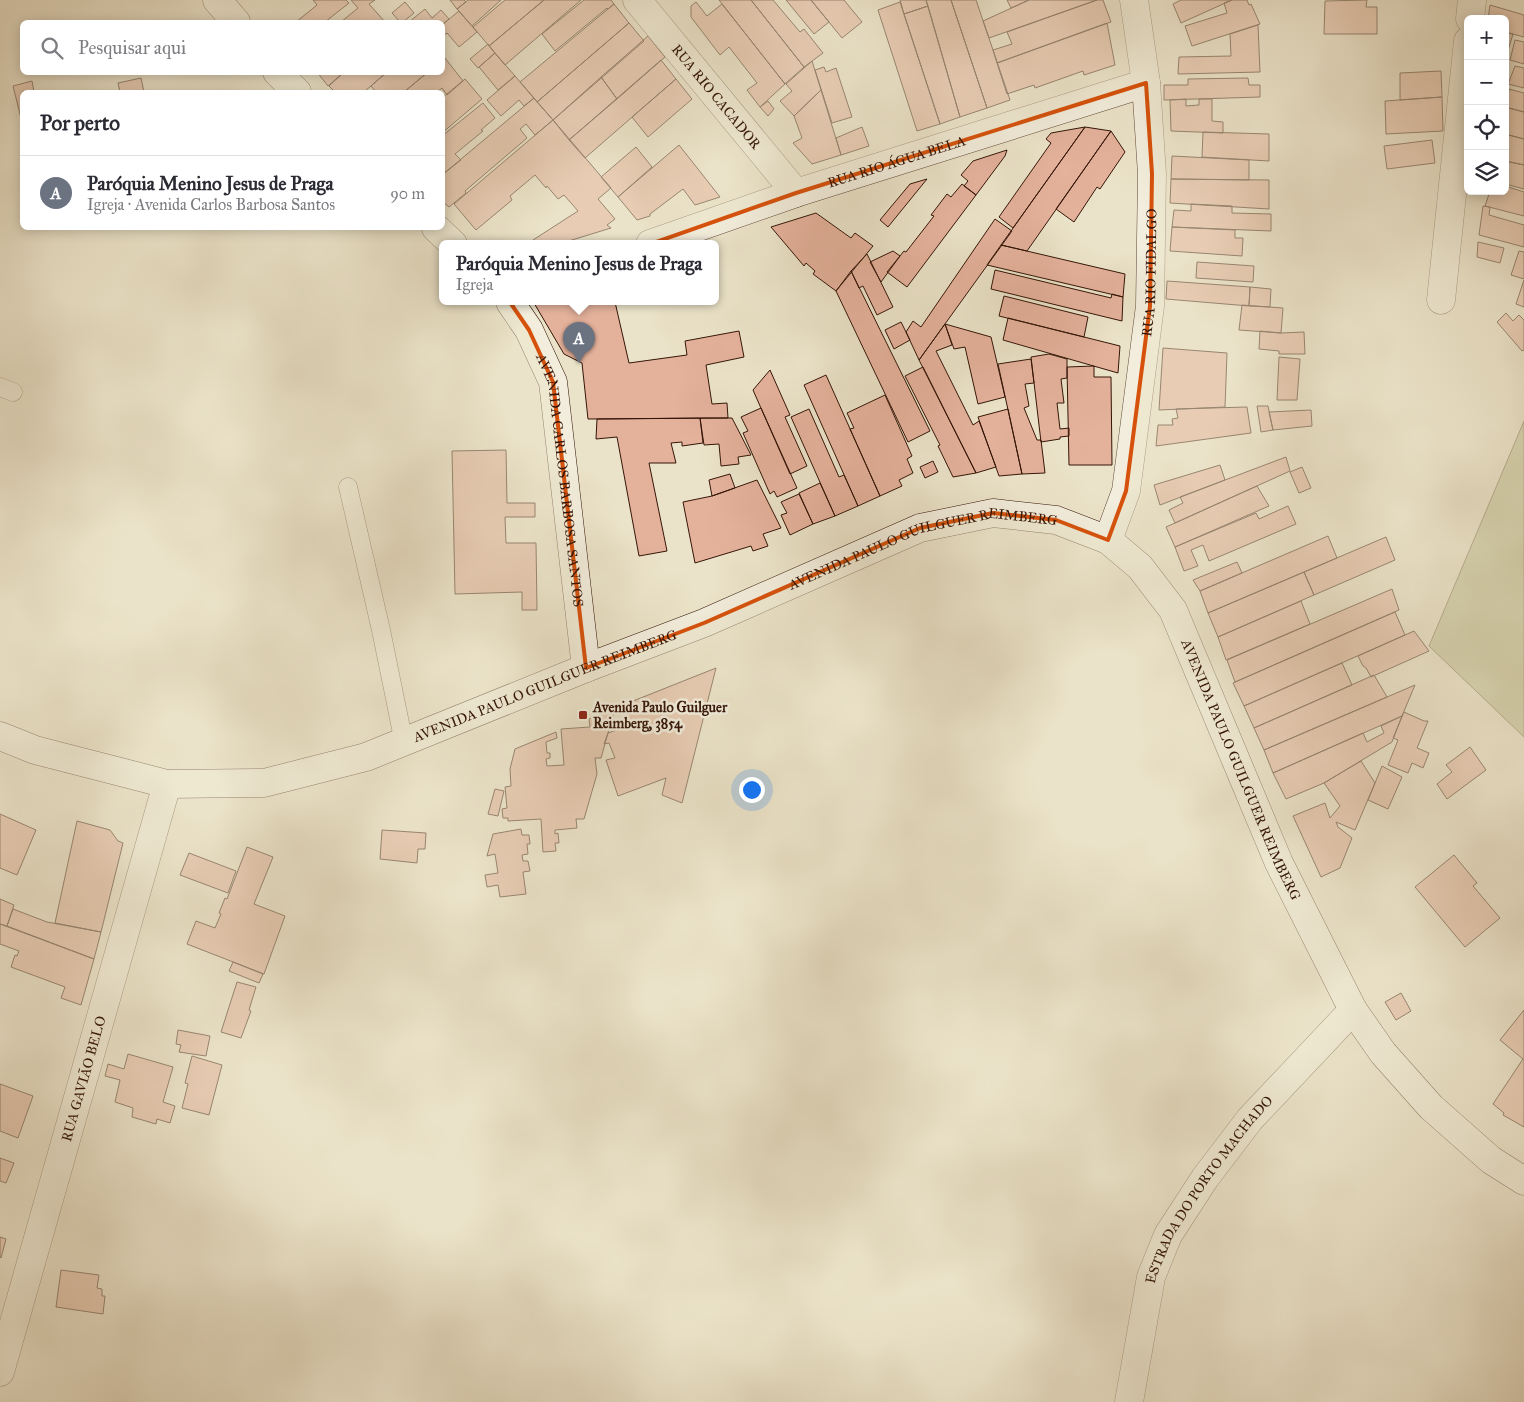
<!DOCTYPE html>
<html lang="pt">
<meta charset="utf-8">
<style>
body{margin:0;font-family:"IM FELL Great Primer",serif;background:#f2f2f3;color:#2b2b33}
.controls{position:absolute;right:15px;top:15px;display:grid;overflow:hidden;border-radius:8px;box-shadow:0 2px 12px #0003}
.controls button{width:45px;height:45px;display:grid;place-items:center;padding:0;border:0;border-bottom:1px solid #e1e1e2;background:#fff;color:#2b2b33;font:25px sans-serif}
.you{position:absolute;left:751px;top:789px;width:18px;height:18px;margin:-12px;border:4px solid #fff;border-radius:50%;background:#1a73e8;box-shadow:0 0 0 8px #1a73e833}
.badge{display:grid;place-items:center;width:32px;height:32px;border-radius:50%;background:#1a73e8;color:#fff;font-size:16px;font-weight:700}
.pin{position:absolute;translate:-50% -41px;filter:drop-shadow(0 1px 2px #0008)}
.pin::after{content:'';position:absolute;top:26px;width:18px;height:15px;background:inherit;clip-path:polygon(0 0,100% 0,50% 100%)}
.popup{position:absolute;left:439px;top:240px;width:280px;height:65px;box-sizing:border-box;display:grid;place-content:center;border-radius:8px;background:#fff;filter:drop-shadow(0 1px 4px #0005);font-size:16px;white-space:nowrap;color:#7c7c81}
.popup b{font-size:19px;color:#2b2b33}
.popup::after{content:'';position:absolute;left:50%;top:100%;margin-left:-10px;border:10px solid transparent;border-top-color:#fff}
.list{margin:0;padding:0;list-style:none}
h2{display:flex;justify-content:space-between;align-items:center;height:65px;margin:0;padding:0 20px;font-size:21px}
h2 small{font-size:16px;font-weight:400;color:#7c7c81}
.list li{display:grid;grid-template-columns:32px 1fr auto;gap:15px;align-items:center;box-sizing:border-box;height:75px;padding:0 20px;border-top:1px solid #e1e1e2}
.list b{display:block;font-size:19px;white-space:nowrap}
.list p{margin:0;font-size:16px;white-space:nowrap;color:#7c7c81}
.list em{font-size:16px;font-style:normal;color:#7c7c81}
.icon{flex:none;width:28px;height:28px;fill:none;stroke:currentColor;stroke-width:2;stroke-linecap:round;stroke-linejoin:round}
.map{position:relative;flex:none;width:1524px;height:1402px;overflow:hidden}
.search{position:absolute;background:#fff;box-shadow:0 2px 12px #0003;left:20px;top:20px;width:425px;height:55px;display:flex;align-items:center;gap:12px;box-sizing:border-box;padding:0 18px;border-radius:8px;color:#7c7c81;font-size:19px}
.panel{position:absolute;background:#fff;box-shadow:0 2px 12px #0003;left:20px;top:90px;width:425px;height:140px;border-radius:8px}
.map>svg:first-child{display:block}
.green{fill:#bec192;stroke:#796b4c}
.building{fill:#e4b19b;stroke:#341507}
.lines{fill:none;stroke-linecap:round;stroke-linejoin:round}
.service-casing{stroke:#624838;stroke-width:19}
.minor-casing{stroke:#624838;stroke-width:29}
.secondary-casing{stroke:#341507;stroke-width:29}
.service{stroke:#f2eddc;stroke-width:18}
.minor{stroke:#f2eddc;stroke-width:28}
.secondary{stroke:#f2eddc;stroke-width:28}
.marked{fill:none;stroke:#d6520c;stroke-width:4;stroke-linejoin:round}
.poi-dot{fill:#8f2418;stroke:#f2eddc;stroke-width:2}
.labels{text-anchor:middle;stroke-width:5;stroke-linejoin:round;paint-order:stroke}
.street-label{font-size:14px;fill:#341507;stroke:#f2eddc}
.poi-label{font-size:14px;font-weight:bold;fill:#341507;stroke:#f2eddc;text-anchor:start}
</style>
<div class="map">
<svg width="1524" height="1402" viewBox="0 0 1524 1402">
<rect width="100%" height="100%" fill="#ebe3c9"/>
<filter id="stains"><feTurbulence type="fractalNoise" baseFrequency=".004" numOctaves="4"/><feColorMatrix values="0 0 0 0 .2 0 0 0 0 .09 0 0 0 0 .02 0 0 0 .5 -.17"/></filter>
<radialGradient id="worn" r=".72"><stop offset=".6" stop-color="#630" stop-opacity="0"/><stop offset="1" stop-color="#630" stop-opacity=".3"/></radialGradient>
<path class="green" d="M1524,421v316l-95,-91z"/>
<path class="building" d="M313,0h33l3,3 -24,19h-29l21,-17z
M351,0h24l-6,4 16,18h-44l17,-14z
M450,0h14l2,2 -9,7z
M468,0h33l-29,26 -15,-17z
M505,0h39l-55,46 -16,-19z
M544,0h37l-76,65 -16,-19z
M584,0h27l3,4 -6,5 -1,-1 -52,43 -13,-17z
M719,0h32l53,67 -19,17z
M751,0h22l27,32 4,-3 19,24 -19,14z
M786,0h25l18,22 -15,12z
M811,0h33l18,22 -20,16z
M900,0h26l2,6 -24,8z
M926,0h25l36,108 -27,9z
M951,0h25l34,100 -23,8z
M1007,0h22l-18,8z
M1029,0h68l-108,38 -6,-17z
M1097,0h6l8,22 -114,41 -4,-13 19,-6 -5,-12z
M1181,0h51l-51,23 -8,-19z
M1232,0h15l2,5 2,-1 9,20 -68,22 -7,-20 42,-13 -3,-10z
M1367,0l-1,7h11v27h-53l1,-33z
M405,2l9,11 -11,9h-3l-8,-9z
M696,2l11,14 15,-12 63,80 -25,23 -13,-17 10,-7 -28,-36 -9,8 -29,-38v-11z
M900,2l40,122 -23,7 -39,-121z
M614,4l15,19 -92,79 -17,-20z
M1490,5l34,10v22l-19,-5v-13h-17z
M928,6l32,111 -20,7 -36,-110z
M425,9l7,9 9,-8 8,9 -7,6v-3h-33z
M459,11l18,21 -18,15 -12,-14 -5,4v-12z
M629,23l15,18 -91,79 -16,-18z
M1107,23l8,42 -31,10 -1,-4 -48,17 -1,-3 -27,9 -10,-31z
M1258,25l2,47 -82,2 1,-17 52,-1 -1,-22z
M1505,32l8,2 -7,23h-1z
M648,36l17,21 -48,42 -16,-22z
M1515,40l9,2v22l-14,-4z
M488,44l7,9 -17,15 -8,-9z
M495,53l20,23 -17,14 -19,-23z
M445,58l18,23 -16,14 -5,-7 -5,4h-33l24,-20h14v-12z
M661,60l15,19 -91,79 -16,-18z
M812,61l9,29 -27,26 -14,-15 12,-10 -6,-7z
M1515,66l9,2v20l-16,-4z
M824,67l2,5 10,-4 16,49 -20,6 -17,-53z
M1441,71l1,26 -42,3v-27z
M317,72h27l-16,14z
M344,72h43l-23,20h-29l-6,-6z
M387,72h41l-24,20h-28l-5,-6z
M515,76l19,22 -10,8 -5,-6 -18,16 -14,-16z
M601,77l16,22 -48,41 -16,-20z
M141,78l3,14h-24l-2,-9z
M1248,78l1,7h11v12l-96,3v-15h24v-6z
M465,79l17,20 -40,34v-35z
M676,79l16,20 -44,38 -16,-20z
M32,81l2,11h-12v25l-1,1 -8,-32z
M1509,89l15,4v19l-19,-5v-17l4,1z
M821,90l20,65 -29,9 -19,-21 9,-5 -8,-22z
M1442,97l1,34 -57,3 -1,-33z
M534,98l19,22 -18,15 -9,-11 -6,5 7,9 -62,53 1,2 -17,14 -7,-6v-26z
M1186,99v7l13,-1v-6h13v22l11,1v11l-52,-2 -1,-31z
M768,101l6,8 -6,7 -8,-9z
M483,103l12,15 -14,12 2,1 -28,23 6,6 -19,15v-39z
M1505,107l19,5v27l-19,-5z
M553,120l58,68 -13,11 17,20 -8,6 4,3 -52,16h-24l-2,-4 45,-29 -14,-16 -6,4 -11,-13 -1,2 -11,-13 -25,21 2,4 -36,30 -22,-26z
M862,127l7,19 -28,9 -5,-17z
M1085,127l26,4 -84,120 -26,-6z
M1085,127l-72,101 -14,-11 52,-74 -5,-4 5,-6z
M1111,131l14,21 -25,37 -3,-2 -23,35 -18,-13z
M1203,132l66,2v27l-67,-4z
M1505,134l19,5v26l-19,-4z
M1432,140l3,23 -48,6 -3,-23z
M679,145l41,52 -25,8 -12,-16 -33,25v2l-13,4 -19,-23z
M636,147l16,20 -34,30 -17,-20z
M1007,150l-2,6 -29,39 -12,-9 4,-5 -7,-6 12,-14z
M1172,156l77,4v20l-78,-1z
M1505,161l19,4v24l-19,-5z
M927,179l-39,48 -8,-7 30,-36z
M1171,179l98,1v29l-99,-6z
M962,184l14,11 -69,92 -20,-15 17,-21 2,1 28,-36 -3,-1 16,-21 4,3z
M1505,186l19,6v24l-39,-10 5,-15h15z
M1191,204l41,2v7l39,1v17l-99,-4 2,-17 17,1z
M1483,206l7,1 -1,8 35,10v22l-45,-12z
M816,213l35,25 4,-5 18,13 -37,45 -23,-17 2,-3 -9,-8 -2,3 -33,-39z
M995,219l17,12 -93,129 -13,-28 7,-11 8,6z
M1172,227l63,3v8h8l-1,18 -72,-5z
M1478,242l26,6 -4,15 -23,-6z
M1001,245l124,29 -2,23 -136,-32z
M893,251l7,5 -19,26 -11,-20z
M1519,251l5,1v27l-13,-4z
M867,254l26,53 -16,8 -14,-29 -4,2 -8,-17z
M1197,262l57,4 -1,16 -57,-4z
M995,270l116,28 1,-4 11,3 -1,24 -131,-32z
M851,271l79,160 -22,11 -72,-151z
M1524,280v27l-8,-3z
M1167,281l83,6 -1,19 -83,-7z
M1250,287l21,2 -1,18 -21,-1z
M1004,296l84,21 -4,20 -85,-21z
M538,302h77l14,61 58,-8 -2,-14 54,-10 5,26 -38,8 6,39 15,-1 1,15 -140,1 -6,-56 -18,-9 -30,-51z
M1242,305l41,3 -2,25 -42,-3z
M1506,313l7,8 6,-6 5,5v30l-2,1 -25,-29z
M1008,318l112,28 -2,27 -115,-33z
M901,322l9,18 -16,9 -9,-19z
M945,324l7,21 -16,6 37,74 6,-4 17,46 -20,6 -57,-113z
M945,324l46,13 14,60 -27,7 -13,-57 -11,2z
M1260,331l21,2 23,-1 1,22h-26v-3l-20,-2z
M1163,348l64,5 -2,54 -66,3z
M1049,354l18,5v19l-6,1 3,24h-7l3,26 9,-1v8l-9,1v2l-19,3 -10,-85z
M1279,357l21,2 -3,41h-20z
M1031,359l3,24 -9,1 4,22 -5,2 13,32h4l4,33 -23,1 -24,-110z
M1094,366v11h17l1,88h-43l-2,-98z
M923,367l53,106 -23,4 -15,-31 2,-1 -35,-69z
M770,370l20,45 -5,2 22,49 -17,8 -37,-84z
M826,375l54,121 -22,10 -54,-121z
M885,395l27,61 -5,3 6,14 -14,7 3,6 -22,10 -30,-67 4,-1 -7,-15z
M1257,406h11l5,24 -12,2z
M1247,407l4,26 -95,13 2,-21h15l-1,-6 6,-1 -2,-9z
M761,408l36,80 -20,9 -3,-6 -4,3 -27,-61 5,-2 -7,-14z
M809,409l30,68 5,-2 14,31 -23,10 -44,-99z
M1008,409l14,65 -23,2 -21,-59z
M1311,410l1,16 -39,4 -4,-18z
M700,418h32l19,37 -13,2 1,7 -18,2 -2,-22 -15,1z
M700,418l3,25 -21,3v-4l-11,1 5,20h-27l18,88 -28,5 -22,-119 -21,2 1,-20z
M506,450l1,53h28v14h-30l1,26h30l1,67h-15v-18l-67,2 -3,-143z
M1286,457l4,14 -115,52 -6,-13 14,-7 -3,-6z
M933,461l5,11 -13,6 -5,-11z
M1220,465l5,15 -65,25 -6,-20z
M1302,467l9,21 -12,5 -9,-21z
M730,474l5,14 -23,8 -3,-16z
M757,480l24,48 -18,6 5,12 -15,5 -2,-5 -56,17 -12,-61 29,-6z
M820,483l15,33 -22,8 -14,-31z
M1257,486l12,20 -94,41 -9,-20z
M799,494l14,30 -23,11 -9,-20 6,-2 -6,-11z
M1288,506l8,18 -87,37 -6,-16 -12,5 7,16 -14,5 -9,-24 81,-34 3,6z
M1328,536l9,22 -129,55 -8,-22z
M1386,537l9,23 -81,35 -10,-23z
M1237,562l5,11 -42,18 -7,-11z
M1304,572l10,23 -96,42 -10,-24z
M1392,589l7,21 -164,72 -8,-22z
M1301,601l9,23 -84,36 -8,-23z
M1395,612l10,23 -161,71 -11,-23z
M1414,631l15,20 -58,26 -5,-9 -3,-2 -5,-10z
M1342,663l10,22 -98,43 -10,-22z
M716,668l-34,135 -20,-8 4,-17 -48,18 -12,-36 9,-2 -6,-15 -5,1 4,-11 22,-8 -7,-20z
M1374,675l13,22 -123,53 -10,-22z
M1415,685l-13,31 -129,57 -9,-23z
M615,708l-14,50h-6l2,16 -13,45h-8l1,9 -22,2v4l3,-1 1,10h-4l1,8 -13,1 -2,-33 -33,2v-3h-5l-1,-9 5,-1 -2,-21 6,-1 -1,-17 5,-20 41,-17 1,6 -11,4 1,11h3v5l-4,1 1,7 17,-1 -3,-36 29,-2 -1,-8z
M1404,712l20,9h4l-11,27 12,5 -6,15 -11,-5 -4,10 -20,-8 10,-25 -5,-2z
M1402,716l-10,26 -68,41 -38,16 -13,-26 90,-40 4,9 17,-9 -3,-7z
M1470,747l16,23 -39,29 -10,-15 15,-12 -6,-7z
M1361,761l14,22 -20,47 -19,-8 2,5 14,11 -12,30 -19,9 -28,-61 32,-13 5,15 10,-12 -16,-23z
M1382,766l20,11 -14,32 -20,-9z
M495,789l9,2 -6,25 -10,-2z
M0,814l36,16 -19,45 -17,-7z
M77,821l33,9 8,11 5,2 -22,89 -46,-9z
M521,829l1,6h7l1,9h-3l1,10 -6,1 1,6h5l2,10 -7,1 3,22 -26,3 -2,-12 -11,2 -2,-12 13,-2 -3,-19 -8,2 6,-22z
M382,830l44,3 -1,16h-7l-1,14 -37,-4z
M247,847l26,10 -19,47 31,12 -21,58 -77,-30 9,-23 19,7 6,-14 -2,-1 6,-15 2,1z
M189,853l47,18 -8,22 -48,-18z
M1454,855l23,28 -4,3 27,32 -35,29 -50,-60z
M0,899l14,6 -7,21 -7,-2z
M13,909l34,13 54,10 -7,27 -87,-33z
M0,924l94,35 -13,46 -20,-7 4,-11 -54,-20 4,-12 2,1 2,-5 -19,-7z
M233,962l30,12 -4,9 -30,-12z
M237,982l19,5 -7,23 2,1 -10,27 -20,-6z
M1401,993l10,18 -15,9 -11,-18z
M1524,1010v117l-21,-12 1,-2 -11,-9 30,-45 -23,-19z
M178,1030l32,6 -4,20 -27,-4 2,-7 -5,-1z
M128,1054l45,13 -10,35 12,4 -5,17 -13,-4 -1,5 -24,-7 1,-9 -18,-6 5,-22 -15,-4 3,-12 16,5z
M192,1056l30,9 -13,50 -27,-7 6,-24 -3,-1z
M0,1084l33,12 -15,42 -18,-7z
M0,1158l14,5 -8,20 -6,-2z
M0,1237l6,2 -5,19 -1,-1z
M61,1270l38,5 -2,13 5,1v7h3l-2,18 -47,-7z"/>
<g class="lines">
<defs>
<path id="service" d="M0,387l13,5
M348,487l33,143 23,113"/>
<g id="minor">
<path id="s1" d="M637,0l159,193"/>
<path d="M1470,19l2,-19"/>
<path id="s2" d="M650,244l146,-51 350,-110"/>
<path d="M1441,300l27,-259"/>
<path id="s3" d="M1108,540l18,-49 24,-185 2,-132 -6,-91 -12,-83"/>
<path id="s4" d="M0,1372l167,-588"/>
<path id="s5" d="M1129,1402l22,-125 17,-42 37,-57 45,-59 103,-109"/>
</g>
<g id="secondary">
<path d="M217,0l19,22"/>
<path d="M277,72l20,20"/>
<path d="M436,228l17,16"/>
<path id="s6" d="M510,302l19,28 24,52 33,286"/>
<path id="s7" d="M0,736l35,14 132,34 97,-1 102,-26 220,-89 118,-45 216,-95 73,-15 63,7 52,20 32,27 33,43 106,253 74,147 30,43 48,54 60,53 33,21"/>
</g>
</defs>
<use href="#service" class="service-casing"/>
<use href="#minor" class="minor-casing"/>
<use href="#secondary" class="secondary-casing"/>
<use href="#service" class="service"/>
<use href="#minor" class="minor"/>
<use href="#secondary" class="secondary"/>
</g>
<path d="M0 0H1524V1402H0ZM1146,83l6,91 -2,132 -24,185 -18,49 -52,-20 -63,-7 -73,15 -216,95 -118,45 -33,-286 -24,-52 -24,-35 291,-102z" fill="#ebe3c9" fill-opacity=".55" fill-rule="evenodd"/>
<path class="marked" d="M1146,83l6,91 -2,132 -24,185 -18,49 -52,-20 -63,-7 -73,15 -216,95 -118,45 -33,-286 -24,-52 -24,-35 291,-102z"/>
<rect class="poi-dot" x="578" y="710" width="10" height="10" rx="2.5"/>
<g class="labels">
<g class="street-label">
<text dy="5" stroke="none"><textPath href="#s1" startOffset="125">RUA RIO CACADOR</textPath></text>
<text dy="5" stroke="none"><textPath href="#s2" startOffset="260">RUA RIO ÁGUA BELA</textPath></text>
<text dy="5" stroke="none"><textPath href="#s3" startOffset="272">RUA RIO FIDALGO</textPath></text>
<text dy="5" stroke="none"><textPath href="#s6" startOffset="189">AVENIDA CARLOS BARBOSA SANTOS</textPath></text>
<text dy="5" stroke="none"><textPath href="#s7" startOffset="974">AVENIDA PAULO GUILGUER REIMBERG</textPath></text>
<text dy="5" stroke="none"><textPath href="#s7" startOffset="569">AVENIDA PAULO GUILGUER REIMBERG</textPath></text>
<text dy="5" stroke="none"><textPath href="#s7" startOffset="1439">AVENIDA PAULO GUILGUER REIMBERG</textPath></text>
<text dy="5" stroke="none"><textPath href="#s4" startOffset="305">RUA GAVIÃO BELO</textPath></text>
<text dy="5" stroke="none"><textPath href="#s5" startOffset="232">ESTRADA DO PORTO MACHADO</textPath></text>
</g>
<g class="poi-label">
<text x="593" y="712">Avenida Paulo Guilguer<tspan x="593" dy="16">Reimberg, 3854</tspan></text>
</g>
</g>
<rect width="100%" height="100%" filter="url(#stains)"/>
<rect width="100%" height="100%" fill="url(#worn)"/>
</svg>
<div class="controls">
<button>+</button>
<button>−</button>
<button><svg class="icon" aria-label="locate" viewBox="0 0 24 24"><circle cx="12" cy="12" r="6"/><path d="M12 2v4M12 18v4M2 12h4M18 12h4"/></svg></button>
<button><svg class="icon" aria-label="layers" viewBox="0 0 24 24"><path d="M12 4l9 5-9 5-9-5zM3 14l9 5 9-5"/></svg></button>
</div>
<div class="you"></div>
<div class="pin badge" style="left:579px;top:363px;background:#6b7280">A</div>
<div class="popup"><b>Paróquia Menino Jesus de Praga</b>Igreja</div>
<div class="search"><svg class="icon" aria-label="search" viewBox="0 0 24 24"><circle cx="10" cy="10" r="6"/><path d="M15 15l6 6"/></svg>Pesquisar aqui</div>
<section class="panel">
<h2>Por perto<small></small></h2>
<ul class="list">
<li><span class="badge" style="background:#6b7280">A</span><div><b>Paróquia Menino Jesus de Praga</b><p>Igreja · Avenida Carlos Barbosa Santos</p></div><em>90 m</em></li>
</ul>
</section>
</div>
